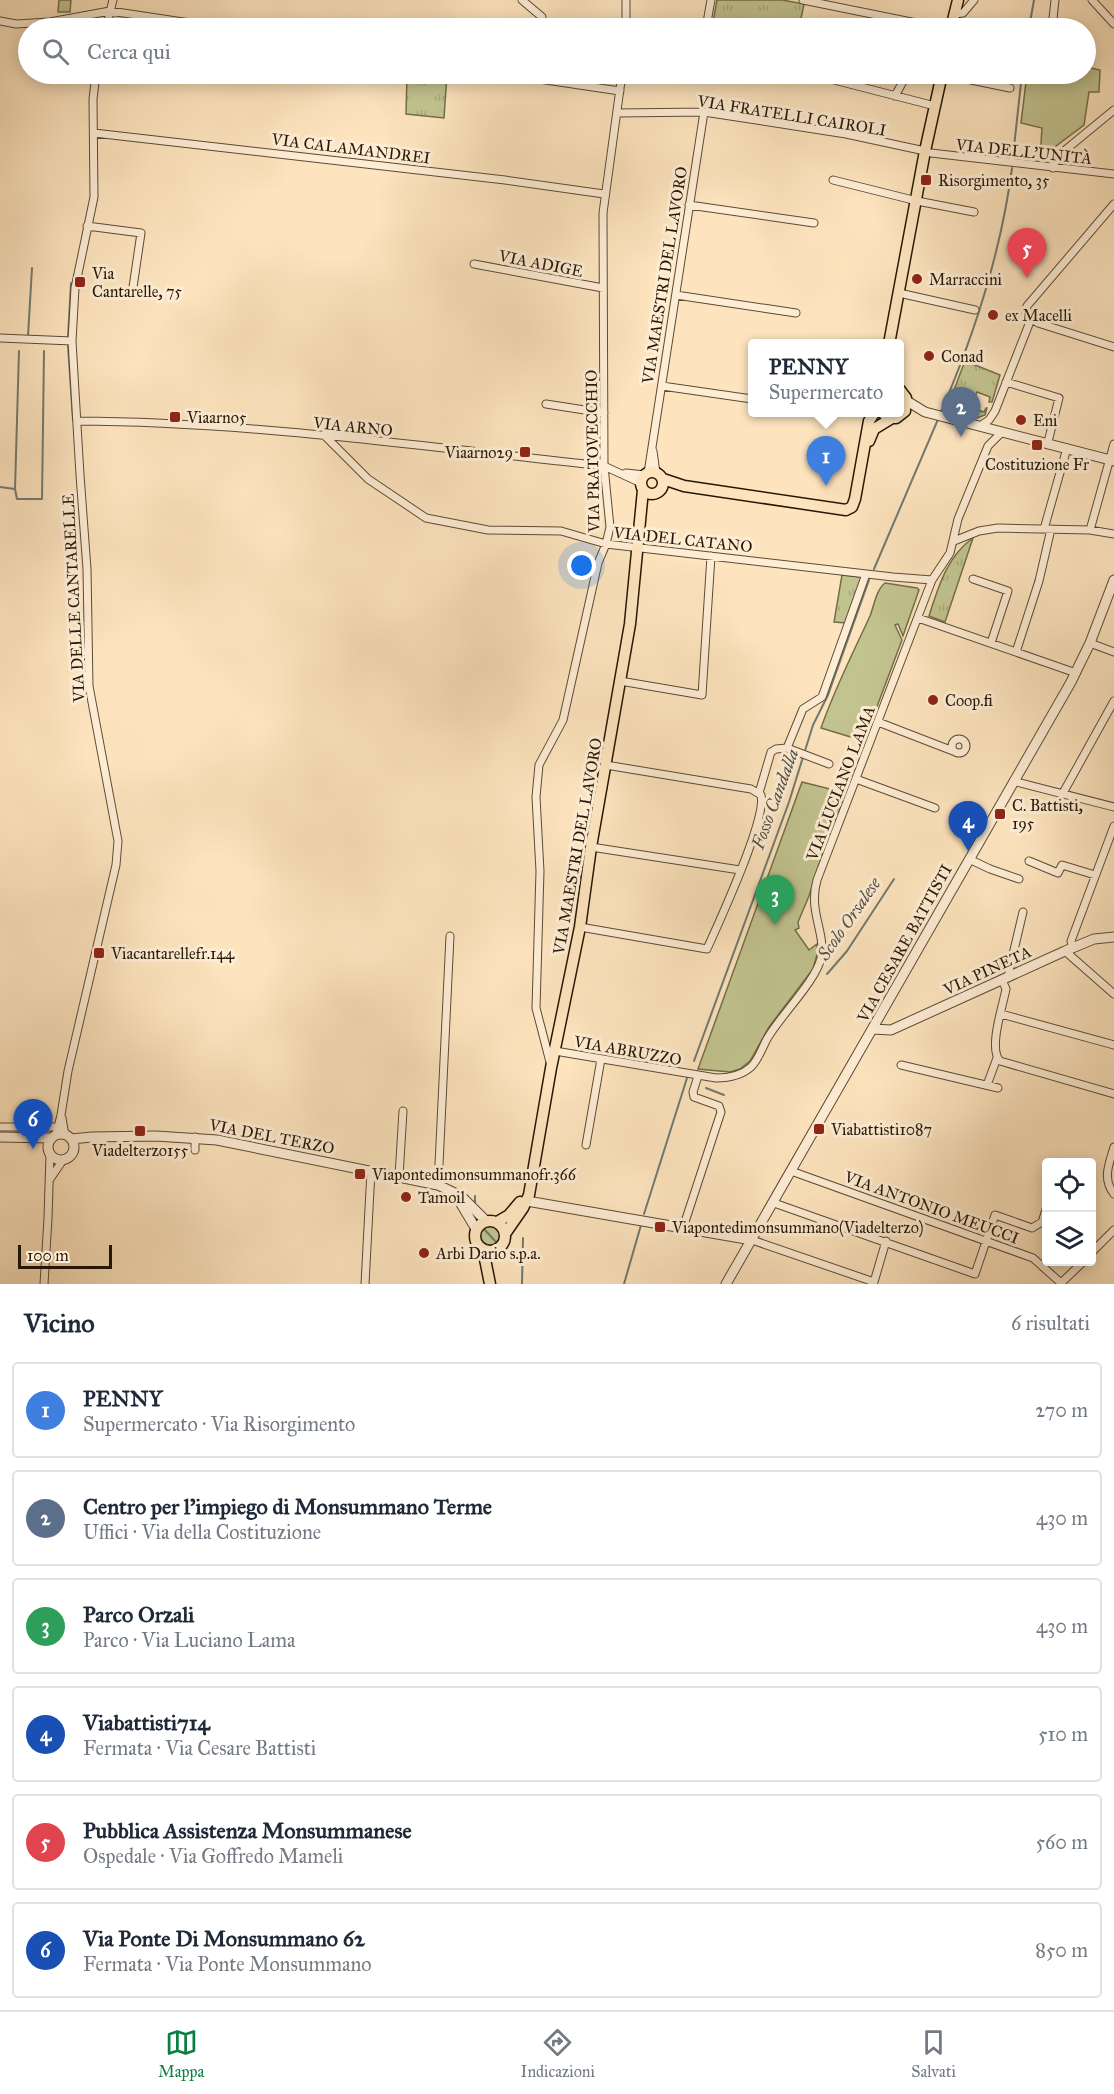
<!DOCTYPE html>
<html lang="it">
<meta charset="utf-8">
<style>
body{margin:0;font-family:"IM FELL Great Primer",serif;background:#f6f6f7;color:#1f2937}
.controls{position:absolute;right:18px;bottom:18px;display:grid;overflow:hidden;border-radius:6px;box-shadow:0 3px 15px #0003}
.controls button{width:54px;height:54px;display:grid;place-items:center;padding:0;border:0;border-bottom:2px solid #e0e1e3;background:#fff;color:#1f2937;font:30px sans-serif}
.scale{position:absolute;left:18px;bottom:15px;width:94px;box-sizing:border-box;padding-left:6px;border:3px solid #261805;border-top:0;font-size:16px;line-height:21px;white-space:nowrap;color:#261805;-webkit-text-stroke:4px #feedd5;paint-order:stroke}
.you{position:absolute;left:582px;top:566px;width:21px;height:21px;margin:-15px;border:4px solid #fff;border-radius:50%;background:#1a73e8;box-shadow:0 0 0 9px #1a73e833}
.badge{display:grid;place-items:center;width:39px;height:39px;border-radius:50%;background:#0b8043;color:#fff;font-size:20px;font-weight:700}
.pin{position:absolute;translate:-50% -50px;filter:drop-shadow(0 2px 3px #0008)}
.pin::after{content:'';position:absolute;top:32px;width:21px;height:18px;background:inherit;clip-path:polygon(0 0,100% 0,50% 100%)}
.popup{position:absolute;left:748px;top:339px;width:156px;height:78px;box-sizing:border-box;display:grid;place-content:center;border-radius:6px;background:#fff;filter:drop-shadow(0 2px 4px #0005);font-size:20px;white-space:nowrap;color:#747a83}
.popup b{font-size:22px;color:#1f2937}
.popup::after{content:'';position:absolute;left:50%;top:100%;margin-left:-12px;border:12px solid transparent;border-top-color:#fff}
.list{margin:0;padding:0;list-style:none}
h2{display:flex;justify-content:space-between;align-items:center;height:78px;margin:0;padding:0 24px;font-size:26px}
h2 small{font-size:20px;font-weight:400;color:#747a83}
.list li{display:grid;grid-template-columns:39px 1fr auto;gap:18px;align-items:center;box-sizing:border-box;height:96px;margin:0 12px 12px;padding:0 12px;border:2px solid #e0e1e3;border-radius:6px}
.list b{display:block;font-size:22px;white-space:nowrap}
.list p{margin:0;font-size:20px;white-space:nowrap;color:#747a83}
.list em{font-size:20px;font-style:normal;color:#747a83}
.icon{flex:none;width:33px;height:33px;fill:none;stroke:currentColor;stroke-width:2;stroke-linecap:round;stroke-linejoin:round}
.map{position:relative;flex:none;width:1114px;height:1284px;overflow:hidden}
.search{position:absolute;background:#fff;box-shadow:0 3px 15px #0003;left:18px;right:18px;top:18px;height:66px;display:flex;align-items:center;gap:15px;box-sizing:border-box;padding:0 21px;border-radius:33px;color:#747a83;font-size:22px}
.sheet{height:726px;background:#fff}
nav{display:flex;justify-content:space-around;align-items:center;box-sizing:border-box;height:84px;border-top:2px solid #e0e1e3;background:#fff;font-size:16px;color:#747a83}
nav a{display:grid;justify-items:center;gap:3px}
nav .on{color:#0b8043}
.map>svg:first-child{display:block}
.grass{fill:url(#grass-tufts);stroke:#746e4a;stroke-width:1.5}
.park{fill:#c2c490;stroke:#746e4a;stroke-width:1.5}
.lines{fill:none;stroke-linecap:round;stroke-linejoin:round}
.stream{stroke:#707a72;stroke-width:2}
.minor-casing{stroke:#5c4b33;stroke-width:9}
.tertiary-casing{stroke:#5c4b33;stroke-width:11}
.primary-casing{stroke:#261805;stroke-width:13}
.minor{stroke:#feedd5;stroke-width:7}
.tertiary{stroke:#feedd5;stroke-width:9}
.primary{stroke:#fde4be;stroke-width:10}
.poi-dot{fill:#8f2418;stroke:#feedd5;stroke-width:2}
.labels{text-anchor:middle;stroke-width:6;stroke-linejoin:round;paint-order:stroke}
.street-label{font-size:16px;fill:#261805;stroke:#feedd5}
.poi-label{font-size:16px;fill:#261805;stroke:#feedd5;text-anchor:start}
.water-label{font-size:18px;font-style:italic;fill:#515144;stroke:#feedd5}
</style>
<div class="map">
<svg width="1114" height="1284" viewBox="0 0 1114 1284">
<defs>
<pattern id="grass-tufts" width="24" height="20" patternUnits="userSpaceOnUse" patternTransform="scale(1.5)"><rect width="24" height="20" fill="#c2c490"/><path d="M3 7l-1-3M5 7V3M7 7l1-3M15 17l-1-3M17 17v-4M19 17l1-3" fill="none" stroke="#a7a87b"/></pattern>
</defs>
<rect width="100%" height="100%" fill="#fde4be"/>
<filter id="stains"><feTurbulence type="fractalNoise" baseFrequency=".00333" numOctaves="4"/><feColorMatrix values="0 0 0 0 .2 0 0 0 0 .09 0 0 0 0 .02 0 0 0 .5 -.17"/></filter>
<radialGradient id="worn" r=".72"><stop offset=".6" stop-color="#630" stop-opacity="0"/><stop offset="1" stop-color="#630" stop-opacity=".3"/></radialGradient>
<path class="grass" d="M717,0h65l22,4 -5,24h-87z
M407,74h40l-3,44 -38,-4z
M965,361l35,14 -8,27h-3l1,-5 -13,-5 -2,5 -4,2 2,4 -1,5 12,4 2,-4h1l-2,7 -8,3 -31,-7z
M973,538l-28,84 -16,-6c9,-28 18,-60 44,-78z
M842,575l19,2 1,2 -16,44 -12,-1z
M480 1235a10 10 0 1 1 20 0a10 10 0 1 1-20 0Z"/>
<path class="park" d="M59,0h12l-1,12h-12z
M1086,67l14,3 -1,22h-10l-5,33 -44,33 2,-30 -21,-5 6,-49h59z
M885,583l32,5 2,2 -16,46 -5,-12 -3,1 7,15 -38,101 -43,-13c13,-38 32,-75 49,-112 4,-10 6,-26 15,-33z
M802,782l44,11 -27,72 -10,31 -11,26 1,6 -4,2 14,20 8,-6v11l-4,14 -44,58 -19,34 -10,8 -10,3 -32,-3z"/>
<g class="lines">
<path class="stream" d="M1029,28l5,-28
M1013,156l9,-82
M28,336l4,-68
M68,337l3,-54
M68,346l5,74
M941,412c34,-79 60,-159 71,-244
M0,487l15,2 2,10h25l2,-148
M15,489l4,-138
M874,569l65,-152
M827,974l20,-23 47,-72
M694,1061l95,-259 24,-77 15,-30 41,-115
M706,1088l18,7
M475,1196v8
M644,1214l43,-136
M484,1229l12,13
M508,1253l15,12
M522,1284l1,-46
M624,1284l17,-59"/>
<defs>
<path id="minor" d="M522,0l20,17 1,11
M626,0v28
M803,0l138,28
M1092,0l22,24
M955,14l8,-1 11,-13
M0,21l16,3 34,-2 60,-11 113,17
M106,28l7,-28
M706,28l5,-28
M1052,28l3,-28
M505,74l115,17
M811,74l124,32
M942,74l68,14
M992,84l2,-10
M895,96l12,-22
M617,113l87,-1 142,22 79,17
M94,133l411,47 99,14
M931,153l183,21
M1053,168l5,-12 56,-46
M833,180l84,21 57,11
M1114,204l-87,102 -1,8 2,3 10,6 76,24
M689,205l125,18
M87,226l54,7 -9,61
M474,264l129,24
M899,293l76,17
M676,295l120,18
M0,338l72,3
M1006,382l53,16 -11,44
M662,386l90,13
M546,404l58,9
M77,421c175,1 352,26 527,45l37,17
M983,424l6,-4 6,-9 36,-92
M326,437l42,42 58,39 62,12 73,1 45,13 287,33 39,3
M653,451l3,22
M626,473l19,2
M648,473l56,-361
M1044,529l23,-81
M1090,530l24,-86
M954,541l25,-10 19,-3 92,2 24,4
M973,579l35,12 -17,52
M918,618l158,55
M1090,643l24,9
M1016,652l23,-71 12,-52
M620,681l82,14 9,-139
M878,722l75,29
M952 746a7 7 0 1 1 14 0a7 7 0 1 1-14 0Z
M787,748l42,16
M856,779l79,29
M1013,781l101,26
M759,793l12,-41 5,-3 11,-1 16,-39 19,-12 44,-123
M1063,793l51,-92
M591,847l149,23
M969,859l21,10 29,10
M1029,861l29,12 4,-8 33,10
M580,927l127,22c12,-27 60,-130 54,-154l-10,-6 -145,-24
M1073,948l-2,-7 43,-115
M1065,951l49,43
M1009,977v-6l14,-59
M1002,980l4,9c-3,16 -18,60 -6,72l114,33
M1001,1014l113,31
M555,1051l161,27c13,0 25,-2 35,-11 8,-8 11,-19 16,-28 13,-23 49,-58 54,-81 5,-26 -13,-46 -4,-78l115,-300 18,-27 8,-34 30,-73 14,-14
M550,1062l-14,-54 4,-137 -4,-74 3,-32 24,-45 35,-157 8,-19 4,-17 -6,-61 -1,-253 19,-139
M901,1065l97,23
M987,1085l10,-27
M62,1118l3,17
M0,1127h58
M56,1135l5,-20 7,-44 48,-206 2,-24 -29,-155 -2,-117 -7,-94 -8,-134 3,-53 19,-91 -1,-98 3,-25
M586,1145l15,-86
M1114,1147c-5,17 -12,32 0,47
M195,1150v-13
M791,1171l242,87 28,25 22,-21
M399,1176l4,-65
M50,1179l13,-19
M438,1185l12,-249
M774,1203l201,71 20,-59 37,13 10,-6 4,-12
M683,1228l38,-116 -2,-6 -25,-9 -1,-5 5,-16
M752,1240l122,42 12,-41
M1092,1252l22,-22
M44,1284l4,-66 2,-64
M365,1284l6,-113"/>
<path id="tertiary" d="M907,401l18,11 189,49
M873,1029l18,1 174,-79 29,-12 20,-2
M48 1147a13 13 0 1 1 26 0a13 13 0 1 1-26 0Z
M0,1137l52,1
M71,1139l21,-2 64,-1 61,4 221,45 23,11 25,25
M527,1201l225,39
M461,1204l15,25
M726,1284l345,-602 19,-39 24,-63"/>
<path id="primary" d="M951,28l7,-28
M889,344l36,-193 17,-77
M882,412l5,5 9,1 9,-7 1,-13 -6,-8
M869,441l5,-12 18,-11
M641 483a11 11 0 1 1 22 0a11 11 0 1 1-22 0Z
M663,479l21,7 162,24 6,-3 3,-8 12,-67 2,-11 6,-9
M475 1236a15 15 0 1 1 30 0a15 15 0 1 1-30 0Z
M497,1222l12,-7 11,-13
M505,1234l18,-26 6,-13 22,-127 29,-141 11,-80 39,-223 13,-134
M483,1249l7,35"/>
</defs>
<use href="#minor" class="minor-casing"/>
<use href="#tertiary" class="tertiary-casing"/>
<use href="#primary" class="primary-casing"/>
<use href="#minor" class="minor"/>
<use href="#tertiary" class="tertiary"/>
<use href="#primary" class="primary"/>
</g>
<g class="poi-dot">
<rect x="920" y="174" width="12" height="12" rx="3"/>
<circle cx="917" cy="279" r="6"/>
<rect x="74" y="276" width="12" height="12" rx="3"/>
<circle cx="993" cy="315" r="6"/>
<circle cx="929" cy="356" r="6"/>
<rect x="169" y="411" width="12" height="12" rx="3"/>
<circle cx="1021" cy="420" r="6"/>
<rect x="1031" y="439" width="12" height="12" rx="3"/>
<rect x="519" y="446" width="12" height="12" rx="3"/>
<circle cx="933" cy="700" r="6"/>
<rect x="994" y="808" width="12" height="12" rx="3"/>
<rect x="93" y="947" width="12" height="12" rx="3"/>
<rect x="813" y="1123" width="12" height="12" rx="3"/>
<rect x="134" y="1125" width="12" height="12" rx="3"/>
<rect x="354" y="1168" width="12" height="12" rx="3"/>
<circle cx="406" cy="1197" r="6"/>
<rect x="654" y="1221" width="12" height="12" rx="3"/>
<circle cx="424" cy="1253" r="6"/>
</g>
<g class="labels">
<g class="street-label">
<text transform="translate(792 115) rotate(9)" y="6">VIA FRATELLI CAIROLI</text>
<text transform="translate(351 148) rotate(7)" y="6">VIA CALAMANDREI</text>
<text transform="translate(1024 151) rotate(6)" y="6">VIA DELL'UNITÀ</text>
<text transform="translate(541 263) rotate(11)" y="6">VIA ADIGE</text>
<text transform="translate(664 275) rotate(-81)" y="6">VIA MAESTRI DEL LAVORO</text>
<text transform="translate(353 426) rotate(6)" y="6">VIA ARNO</text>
<text transform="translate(592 451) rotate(-91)" y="6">VIA PRATOVECCHIO</text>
<text transform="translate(683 539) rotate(6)" y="6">VIA DEL CATANO</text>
<text transform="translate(73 598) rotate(-93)" y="6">VIA DELLE CANTARELLE</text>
<text transform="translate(840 783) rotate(-69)" y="6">VIA LUCIANO LAMA</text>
<text transform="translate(577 846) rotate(-80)" y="6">VIA MAESTRI DEL LAVORO</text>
<text transform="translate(904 943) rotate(-61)" y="6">VIA CESARE BATTISTI</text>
<text transform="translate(987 970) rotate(-25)" y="6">VIA PINETA</text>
<text transform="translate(628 1050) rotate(10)" y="6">VIA ABRUZZO</text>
<text transform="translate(272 1136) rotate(11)" y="6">VIA DEL TERZO</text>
<text transform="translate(932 1207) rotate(20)" y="6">VIA ANTONIO MEUCCI</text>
</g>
<g class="poi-label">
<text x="938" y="186">Risorgimento, 35</text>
<text x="92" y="279">Via<tspan x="92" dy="18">Cantarelle, 75</tspan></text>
<text x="929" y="285">Marraccini</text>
<text x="1005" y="321">ex Macelli</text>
<text x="941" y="362">Conad</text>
<text x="187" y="423">Viaarno5</text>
<text x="1033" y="426">Eni</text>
<text x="513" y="458" text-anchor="end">Viaarno29</text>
<text x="1037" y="470" text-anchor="middle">Costituzione Fr</text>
<text x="945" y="706">Coop.fi</text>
<text x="1012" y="811">C. Battisti,<tspan x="1012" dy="18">195</tspan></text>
<text x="111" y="959">Viacantarellefr.144</text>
<text x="831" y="1135">Viabattisti1087</text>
<text x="140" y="1156" text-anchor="middle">Viadelterzo155</text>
<text x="372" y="1180">Viapontedimonsummanofr.366</text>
<text x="418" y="1203">Tamoil</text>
<text x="672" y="1233">Viapontedimonsummano(Viadelterzo)</text>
<text x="436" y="1259">Arbi Dario s.p.a.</text>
</g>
<g class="water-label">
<text transform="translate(775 799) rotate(-70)" y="6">Fosso Candalla</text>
<text transform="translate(849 919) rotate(-55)" y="6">Scolo Orsalese</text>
</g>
</g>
<rect width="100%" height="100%" filter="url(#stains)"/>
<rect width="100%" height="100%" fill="url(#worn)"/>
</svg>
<div class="controls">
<button><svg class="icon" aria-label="locate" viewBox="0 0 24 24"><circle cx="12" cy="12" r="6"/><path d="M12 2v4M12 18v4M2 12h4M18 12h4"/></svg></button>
<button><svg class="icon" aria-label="layers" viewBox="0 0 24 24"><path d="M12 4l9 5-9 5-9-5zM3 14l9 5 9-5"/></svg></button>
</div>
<div class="scale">100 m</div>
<div class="you"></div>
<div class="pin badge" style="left:826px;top:486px;background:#3f7fe0">1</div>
<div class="popup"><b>PENNY</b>Supermercato</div>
<div class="pin badge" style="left:961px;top:437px;background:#5c6f8a">2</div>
<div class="pin badge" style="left:775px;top:925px;background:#2e9e5b">3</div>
<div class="pin badge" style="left:968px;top:851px;background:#1a4fb4">4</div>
<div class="pin badge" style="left:1027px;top:278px;background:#e0444e">5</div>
<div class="pin badge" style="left:33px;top:1149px;background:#1a4fb4">6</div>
<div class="search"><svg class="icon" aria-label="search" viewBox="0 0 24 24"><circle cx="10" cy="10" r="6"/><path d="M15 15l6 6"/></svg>Cerca qui</div>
</div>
<section class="sheet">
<h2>Vicino<small>6 risultati</small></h2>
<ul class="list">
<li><span class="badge" style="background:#3f7fe0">1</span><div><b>PENNY</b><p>Supermercato · Via Risorgimento</p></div><em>270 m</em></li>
<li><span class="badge" style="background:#5c6f8a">2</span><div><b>Centro per l'impiego di Monsummano Terme</b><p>Uffici · Via della Costituzione</p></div><em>430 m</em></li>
<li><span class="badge" style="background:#2e9e5b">3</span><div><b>Parco Orzali</b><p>Parco · Via Luciano Lama</p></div><em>430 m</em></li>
<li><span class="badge" style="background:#1a4fb4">4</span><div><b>Viabattisti714</b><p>Fermata · Via Cesare Battisti</p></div><em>510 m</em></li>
<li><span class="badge" style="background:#e0444e">5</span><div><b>Pubblica Assistenza Monsummanese</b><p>Ospedale · Via Goffredo Mameli</p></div><em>560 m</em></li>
<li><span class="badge" style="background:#1a4fb4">6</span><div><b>Via Ponte Di Monsummano 62</b><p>Fermata · Via Ponte Monsummano</p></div><em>850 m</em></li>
</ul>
</section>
<nav>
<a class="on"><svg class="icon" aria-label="map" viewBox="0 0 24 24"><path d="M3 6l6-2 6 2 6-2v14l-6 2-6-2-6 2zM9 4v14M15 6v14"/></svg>Mappa</a>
<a><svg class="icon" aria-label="directions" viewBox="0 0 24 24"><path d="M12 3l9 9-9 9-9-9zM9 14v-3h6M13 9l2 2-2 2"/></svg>Indicazioni</a>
<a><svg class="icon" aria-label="saved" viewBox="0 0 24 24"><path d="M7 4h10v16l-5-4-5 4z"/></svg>Salvati</a>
</nav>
